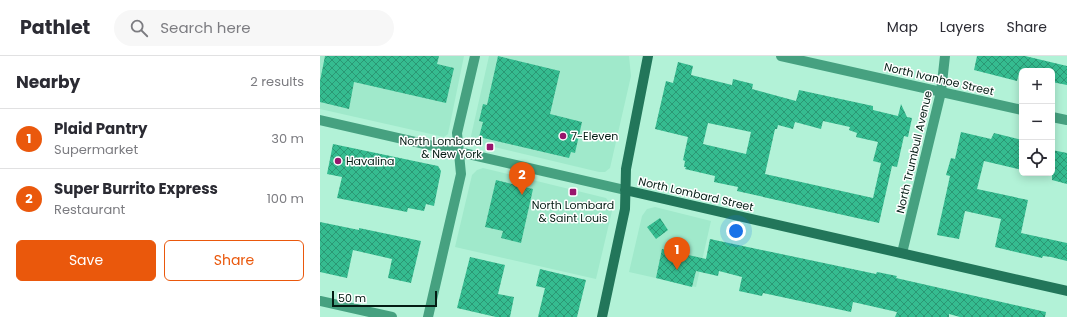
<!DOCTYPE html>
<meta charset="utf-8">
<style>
body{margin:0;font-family:Poppins,sans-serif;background:#f7f7f7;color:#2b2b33}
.controls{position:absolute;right:12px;top:12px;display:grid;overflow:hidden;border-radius:6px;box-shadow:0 2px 10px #0003}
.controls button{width:36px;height:36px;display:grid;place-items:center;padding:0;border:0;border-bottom:1px solid #e1e1e2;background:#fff;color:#2b2b33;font:20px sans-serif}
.scale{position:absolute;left:12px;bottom:10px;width:105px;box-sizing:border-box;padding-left:4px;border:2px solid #031c13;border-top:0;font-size:11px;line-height:14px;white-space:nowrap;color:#031c13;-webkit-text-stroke:3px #fff;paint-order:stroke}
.you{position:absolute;left:416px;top:175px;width:14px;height:14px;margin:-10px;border:3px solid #fff;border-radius:50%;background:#1a73e8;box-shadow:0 0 0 6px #1a73e833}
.badge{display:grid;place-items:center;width:26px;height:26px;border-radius:50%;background:#ea580c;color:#fff;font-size:13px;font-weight:700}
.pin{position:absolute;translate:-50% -33px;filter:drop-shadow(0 1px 2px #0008)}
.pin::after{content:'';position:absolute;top:21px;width:14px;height:12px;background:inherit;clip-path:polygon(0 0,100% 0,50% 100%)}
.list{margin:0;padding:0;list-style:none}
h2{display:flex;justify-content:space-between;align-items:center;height:52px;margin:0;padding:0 16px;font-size:17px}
h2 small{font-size:13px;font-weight:400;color:#7c7c81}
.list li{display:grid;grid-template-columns:26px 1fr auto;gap:12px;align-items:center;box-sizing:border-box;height:60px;padding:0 16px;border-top:1px solid #e1e1e2}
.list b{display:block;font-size:15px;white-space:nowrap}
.list p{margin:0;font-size:13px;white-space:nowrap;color:#7c7c81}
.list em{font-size:13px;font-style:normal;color:#7c7c81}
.actions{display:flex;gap:8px;padding:12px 16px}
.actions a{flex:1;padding:9px 0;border:1px solid #ea580c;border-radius:6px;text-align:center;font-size:14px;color:#ea580c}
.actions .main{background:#ea580c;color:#fff}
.icon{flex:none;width:22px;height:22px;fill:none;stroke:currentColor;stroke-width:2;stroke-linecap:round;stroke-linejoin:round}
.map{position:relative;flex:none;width:747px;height:261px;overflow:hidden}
header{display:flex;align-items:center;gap:24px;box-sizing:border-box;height:56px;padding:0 20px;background:#fff;border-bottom:1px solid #e1e1e2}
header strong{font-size:19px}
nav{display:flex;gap:22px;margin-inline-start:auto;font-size:14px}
.search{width:280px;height:36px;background:#f7f7f7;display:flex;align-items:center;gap:10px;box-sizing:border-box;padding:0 14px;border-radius:22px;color:#7c7c81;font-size:15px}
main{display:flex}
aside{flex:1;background:#fff}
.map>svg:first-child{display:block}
.built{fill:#a0e9cb}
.building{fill:url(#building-cross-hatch);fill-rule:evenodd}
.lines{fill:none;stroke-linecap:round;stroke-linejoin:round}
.minor{stroke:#46a180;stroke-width:10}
.tertiary{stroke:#46a180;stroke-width:10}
.secondary{stroke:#22765a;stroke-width:10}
.poi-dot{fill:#98166c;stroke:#fff;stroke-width:1.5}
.labels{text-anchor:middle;stroke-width:3;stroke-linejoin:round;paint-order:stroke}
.street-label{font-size:11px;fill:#031c13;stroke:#fff}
.poi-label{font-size:11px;fill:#031c13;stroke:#fff;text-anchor:start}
</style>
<header>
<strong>Pathlet</strong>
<div class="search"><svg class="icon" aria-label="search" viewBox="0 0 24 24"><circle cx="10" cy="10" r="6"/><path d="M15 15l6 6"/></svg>Search here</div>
<nav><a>Map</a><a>Layers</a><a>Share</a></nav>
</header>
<main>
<aside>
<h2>Nearby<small>2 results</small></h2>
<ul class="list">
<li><span class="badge">1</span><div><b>Plaid Pantry</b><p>Supermarket</p></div><em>30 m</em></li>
<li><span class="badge">2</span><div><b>Super Burrito Express</b><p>Restaurant</p></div><em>100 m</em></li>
</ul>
<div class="actions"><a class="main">Save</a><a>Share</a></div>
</aside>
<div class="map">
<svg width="747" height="261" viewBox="0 0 747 261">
<defs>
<pattern id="building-cross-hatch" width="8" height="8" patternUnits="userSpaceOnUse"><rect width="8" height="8" fill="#35bc90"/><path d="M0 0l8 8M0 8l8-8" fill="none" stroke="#2b9874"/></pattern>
</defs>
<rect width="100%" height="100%" fill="#b2f2d7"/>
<path class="built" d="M0,0h144l-16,78 -4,3 -124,-28z
M169,0h140l2,20 -21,92 -5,4h-6l-126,-30 -2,-6z
M163,112l123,30 6,8v5l-16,68 -141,-32 17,-72 5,-5z
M335,151l56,14 -15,66 -67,-15 13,-56 5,-7z"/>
<path class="building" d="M5,0h114l-2,8 17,4 -8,35 -92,-21 -5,27 -29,-7v-21z
M178,0l62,15 -10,43 32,8 -7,31 -4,-1 -2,6 -90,-21 4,-15 -4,-1 4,-17 4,1z
M657,0h48l42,10v19l-15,-3v-11h-30v2h-3l-2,8 -43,-11z
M358,6l15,4 -2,9 41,10 1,-6 20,5 -1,5 44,12 3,-11 74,16v4l25,6 3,-12 6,13 5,1 -4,19 -4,-1 -7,31 -5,-1 -13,57 -142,-32 1,-4 -24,-5 1,-6 -30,-7 1,-2h-2l1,-6 -2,-1 5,-23 -33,-8 11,-48 7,2zM503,65l27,6 -1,3 8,3 -1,4 22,5 -5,19 8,2 -8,35 -108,-24 10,-45h2l1,-4 15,4 2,-7 26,7zM388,67l43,9 -5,22 -43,-10z
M641,76l30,7 3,-6 28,7v30l-38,-9 -7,28 51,11 -7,33 46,10v18l-16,-4 -8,-1 -1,2 -47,-11 6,-28 -36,-8 -6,28 -22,-4 13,-59 -4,-1 5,-17 4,1z
M13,88l105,22 3,5 -7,35 -8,-2 -2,7 -16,-3 -1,4 -70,-14 5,-21 -15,-3z
M732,94l15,3v31l-15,-4z
M176,124l37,9 -12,54 -20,-5 2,-7 -18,-4z
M340,162l8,12 -12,9 -9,-12z
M0,166l39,8v-2l62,13 -10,42 -23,-5 4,-19 -39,-9 -6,28 -27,-6z
M390,183l166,35 1,-2 20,4 -1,2 150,34 -1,5h-85l-11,-3v3h-54l2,-5 -44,-10 -2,10 -88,-19 -1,3 -23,-5 3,-14 -23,-6 -1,5 -22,-5 -4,16 -36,-9 6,-29 44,10z
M150,201l35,8 -7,29 16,3 -4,20h-14l-39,-9z
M220,213l46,11 -9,37h-39l7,-29 -9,-2z"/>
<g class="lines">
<path class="minor" d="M461,0l241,54
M732,61l15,3
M582,197l39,-161 4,-36
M0,245l72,16
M108,261l33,-143 -4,-41 18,-77"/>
<path class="tertiary" d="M0,64l305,70"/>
<path class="secondary" d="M305,134l442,101
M282,261l23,-108 1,-40 22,-113"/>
</g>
<g class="poi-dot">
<circle cx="243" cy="80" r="4"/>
<rect x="166" y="87" width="8" height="8" rx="2"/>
<circle cx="18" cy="105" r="4"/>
<rect x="249" y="132" width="8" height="8" rx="2"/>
</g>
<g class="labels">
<g class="street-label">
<text transform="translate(619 23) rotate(13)" y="4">North Ivanhoe Street</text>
<text transform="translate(594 96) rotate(-77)" y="4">North Trumbull Avenue</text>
<text transform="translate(376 138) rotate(13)" y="4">North Lombard Street</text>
</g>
<g class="poi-label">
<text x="251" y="84">7-Eleven</text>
<text x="162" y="89" text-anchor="end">North Lombard<tspan x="162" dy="13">&amp; New York</tspan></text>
<text x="26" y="109">Havalina</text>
<text x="253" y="153" text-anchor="middle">North Lombard<tspan x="253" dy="13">&amp; Saint Louis</tspan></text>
</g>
</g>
</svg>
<div class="controls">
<button>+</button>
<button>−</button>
<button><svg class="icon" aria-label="locate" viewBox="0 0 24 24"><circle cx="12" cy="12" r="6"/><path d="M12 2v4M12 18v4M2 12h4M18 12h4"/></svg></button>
</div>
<div class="scale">50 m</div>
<div class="you"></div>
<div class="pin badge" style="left:357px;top:214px">1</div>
<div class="pin badge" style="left:202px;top:139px">2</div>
</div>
</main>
